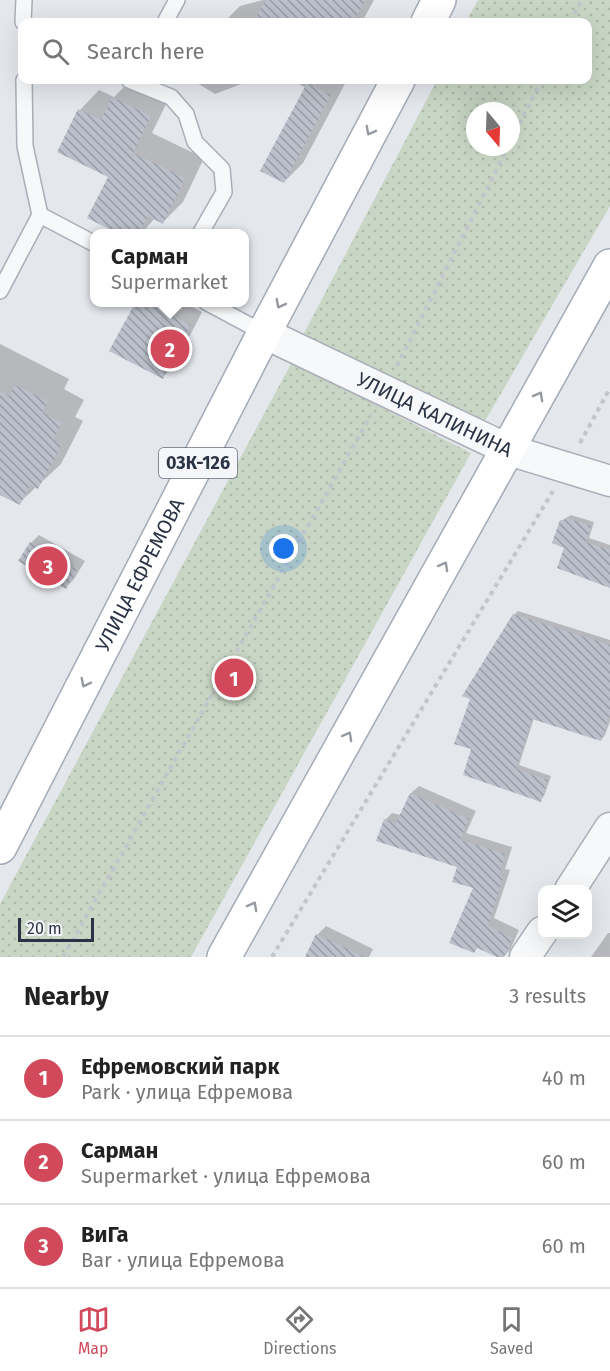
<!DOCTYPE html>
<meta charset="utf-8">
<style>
body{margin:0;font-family:"Fira Sans",sans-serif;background:#f6f6f6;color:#222}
.controls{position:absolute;right:18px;bottom:18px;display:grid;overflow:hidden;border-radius:12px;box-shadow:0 6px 24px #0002}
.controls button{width:54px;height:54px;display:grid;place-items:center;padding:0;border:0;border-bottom:2px solid #e0e0e0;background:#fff;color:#222;font:30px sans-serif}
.compass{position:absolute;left:466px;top:102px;width:54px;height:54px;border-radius:50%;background:#fff;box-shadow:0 6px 24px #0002;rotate:161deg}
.scale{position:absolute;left:18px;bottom:15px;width:76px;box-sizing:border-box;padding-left:6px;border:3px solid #2b3445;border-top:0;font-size:16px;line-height:21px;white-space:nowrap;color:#2b3445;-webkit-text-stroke:4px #f4f6f9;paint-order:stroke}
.you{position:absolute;left:284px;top:549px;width:21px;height:21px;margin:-15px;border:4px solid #fff;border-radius:50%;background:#1a73e8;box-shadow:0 0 0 9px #1a73e833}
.badge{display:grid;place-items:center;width:39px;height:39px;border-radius:50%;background:#d1495b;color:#fff;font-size:20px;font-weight:700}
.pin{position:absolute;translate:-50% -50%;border:3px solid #fff;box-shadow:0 2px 6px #0006}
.popup{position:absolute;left:90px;top:229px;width:159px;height:78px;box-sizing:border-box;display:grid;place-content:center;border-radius:12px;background:#fff;filter:drop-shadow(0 2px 4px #0005);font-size:20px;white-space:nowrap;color:#767676}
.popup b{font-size:22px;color:#222}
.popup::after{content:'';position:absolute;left:50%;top:100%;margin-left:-12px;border:12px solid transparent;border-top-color:#fff}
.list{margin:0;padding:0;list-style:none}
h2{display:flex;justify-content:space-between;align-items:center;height:78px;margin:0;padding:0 24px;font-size:26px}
h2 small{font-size:20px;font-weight:400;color:#767676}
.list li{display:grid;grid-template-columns:39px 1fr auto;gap:18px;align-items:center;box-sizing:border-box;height:84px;padding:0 24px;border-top:2px solid #e0e0e0}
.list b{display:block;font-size:22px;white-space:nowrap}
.list p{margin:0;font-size:20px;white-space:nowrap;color:#767676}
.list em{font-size:20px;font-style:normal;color:#767676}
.icon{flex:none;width:33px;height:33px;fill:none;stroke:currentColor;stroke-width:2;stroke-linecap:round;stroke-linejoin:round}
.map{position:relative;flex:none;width:610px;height:957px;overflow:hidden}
.search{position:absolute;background:#fff;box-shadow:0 6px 24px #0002;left:18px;right:18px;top:18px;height:66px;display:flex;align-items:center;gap:15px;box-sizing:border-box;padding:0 21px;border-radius:12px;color:#767676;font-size:22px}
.sheet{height:330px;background:#fff}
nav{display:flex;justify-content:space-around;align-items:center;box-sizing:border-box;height:84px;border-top:2px solid #e0e0e0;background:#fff;font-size:16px;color:#767676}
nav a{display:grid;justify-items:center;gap:3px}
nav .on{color:#d1495b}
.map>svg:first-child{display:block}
.park{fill:url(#park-dots);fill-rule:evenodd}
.shadow{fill:#0003}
.building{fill:url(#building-back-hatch)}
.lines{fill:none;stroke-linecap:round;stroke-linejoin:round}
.lane-casing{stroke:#a9aeb7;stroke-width:18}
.street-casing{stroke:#a9aeb7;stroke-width:33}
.primary-casing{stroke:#a3abb8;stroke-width:36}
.path{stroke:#c2c5cb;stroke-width:4;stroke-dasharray:4.5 4.5;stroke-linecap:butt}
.lane{stroke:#f7f8fa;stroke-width:15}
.street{stroke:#f7f8fa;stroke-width:30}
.primary{stroke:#fff;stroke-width:33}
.oneway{stroke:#959aa2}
.labels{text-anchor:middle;stroke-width:5;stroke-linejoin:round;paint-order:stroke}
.shield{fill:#f4f6f9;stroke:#676e7b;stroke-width:1.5}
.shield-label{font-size:18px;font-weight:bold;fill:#2b3445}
.street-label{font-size:20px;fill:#2b3445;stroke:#f4f6f9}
</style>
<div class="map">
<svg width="610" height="957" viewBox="0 0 610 957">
<defs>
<pattern id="park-dots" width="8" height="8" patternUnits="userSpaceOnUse" patternTransform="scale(1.5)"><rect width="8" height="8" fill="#c9d6c5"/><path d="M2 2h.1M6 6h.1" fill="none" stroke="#adb8ab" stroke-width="1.8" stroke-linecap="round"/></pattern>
<pattern id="building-back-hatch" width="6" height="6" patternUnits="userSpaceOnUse" patternTransform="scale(1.5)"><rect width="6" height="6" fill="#bbc0ca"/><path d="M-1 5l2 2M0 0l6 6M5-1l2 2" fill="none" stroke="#989da6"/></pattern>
</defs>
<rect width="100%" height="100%" fill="#e4e7ec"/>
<path class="park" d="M478,0h132v206l-128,220 -180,-89 135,-257h151v-58h-122zM475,111h36v36h-36z
M292,362l179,91 -280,504h-191v-53z"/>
<path class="shadow" d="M263,0h111l-12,22h-138l16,-16z
M131,80l39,16 -18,37 52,25 -21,44 -20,20 -8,-4 -14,16h-19l-12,-58 -51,-25 21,-41 19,-20 15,7z
M199,80h53l-37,14 -18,-11z
M291,80h56l-44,83 -19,19 22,-94z
M137,302h46l19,10 -27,53 -12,12 -52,-26z
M0,344l69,35 -5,10 20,11 -9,17 8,4 -22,43 -42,39 -19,-9z
M571,515l23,7 -5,16 21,7v41l-44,-39 -5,-26z
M39,535l46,26 -11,18 -8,8 -35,-44z
M518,611l92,29v81l-5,14 -4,5 -67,-22 -15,47 32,11 -7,20 -4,4 -75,-26 49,-159z
M419,786l57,25 -10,22 46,14 -7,22 5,1 -16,48 25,12 -9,20 -7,7 -24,-10 -5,4 1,-63 -16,-22 -74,-46 7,-7 9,2 10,-22z
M326,926l47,23 -4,8h-63l11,-22z
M608,933h2v24h-19z"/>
<path class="building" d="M266,0h99l-11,22h-101z
M307,83l24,12 -47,88 -24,-12z
M112,97l39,19 -18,37 52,25 -22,46 -15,-8 -9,18h-20l-32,-16 21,-41 -51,-25 21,-43 23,11z
M135,303h12l44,22 -28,54 -54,-28z
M15,385l33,16 -6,11 20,11 -9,17 9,4 -24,45 -8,-4 -10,20 -20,-10v-104l9,5z
M566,518l25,8 -5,16 24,8v38l-53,-20 7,-20 -12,-5 8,-23 4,1z
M30,542l47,28 -11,19 -48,-28z
M513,614l97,31v70l-9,26 -69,-22 -16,50 32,11 -7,22 -78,-27 8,-26 -17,-5 16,-45 -8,-3z
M410,793l59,26 -9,21 45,14 -6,22 4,1 -15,49 25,12 -9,19h-7l-20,-9 -3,5 -25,-10 24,-55 -21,-6 5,-15 -81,-26 8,-22 12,4z
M316,934l49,23h-60z"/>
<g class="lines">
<defs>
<path id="lane" d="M23,22l1,-22
M165,22l12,-22
M24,80l1,66 15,69
M129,80l42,17 15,17 9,28 27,27 2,23 -24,42
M0,291l40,-76 55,29
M206,302l58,31"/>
<g id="street">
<path id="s1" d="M264,333l245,117 101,31"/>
<path d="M570,890l40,-62"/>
<path d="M525,957l17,-25"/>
</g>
<g id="primary">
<path d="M428,22l11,-22"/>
<path id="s2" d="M0,847l264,-514 134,-253"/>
<path d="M224,957l386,-691"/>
</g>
</defs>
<use href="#lane" class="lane-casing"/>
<use href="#street" class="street-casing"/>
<use href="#primary" class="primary-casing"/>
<path class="path" d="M570,22l12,-22
M511,140l31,-60
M397,366l111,-219
M580,443l30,-55
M63,957l308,-542
M272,957l281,-466"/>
<use href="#lane" class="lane"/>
<use href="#street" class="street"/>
<use href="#primary" class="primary"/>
</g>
<defs><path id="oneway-chevron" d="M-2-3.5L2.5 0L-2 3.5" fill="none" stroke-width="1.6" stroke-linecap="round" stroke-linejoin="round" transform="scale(1.5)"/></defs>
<g class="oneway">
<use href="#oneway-chevron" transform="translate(370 131) rotate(118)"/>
<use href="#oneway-chevron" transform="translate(280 304) rotate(118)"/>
<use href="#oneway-chevron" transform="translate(539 396) rotate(-61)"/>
<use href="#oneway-chevron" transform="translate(444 566) rotate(-61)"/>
<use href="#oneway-chevron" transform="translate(85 683) rotate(117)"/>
<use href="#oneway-chevron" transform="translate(348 736) rotate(-61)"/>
<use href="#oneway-chevron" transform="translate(253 906) rotate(-61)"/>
</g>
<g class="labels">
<rect class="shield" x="159" y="448" width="78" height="30" rx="4.5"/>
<g class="shield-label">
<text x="198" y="469">03К-126</text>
</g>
<g class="street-label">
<text dy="7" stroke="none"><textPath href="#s1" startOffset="189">УЛИЦА КАЛИНИНА</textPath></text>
<text dy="7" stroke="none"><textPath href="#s2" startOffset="306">УЛИЦА ЕФРЕМОВА</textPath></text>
</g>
</g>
</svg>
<div class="controls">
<button><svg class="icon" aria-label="layers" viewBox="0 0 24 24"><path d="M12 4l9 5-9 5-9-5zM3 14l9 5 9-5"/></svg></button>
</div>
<svg class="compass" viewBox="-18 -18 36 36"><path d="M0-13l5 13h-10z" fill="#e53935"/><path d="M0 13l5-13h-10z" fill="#767676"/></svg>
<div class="scale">20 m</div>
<div class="you"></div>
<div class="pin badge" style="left:234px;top:678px">1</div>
<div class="pin badge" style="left:170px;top:349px">2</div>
<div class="popup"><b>Сарман</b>Supermarket</div>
<div class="pin badge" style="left:48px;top:566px">3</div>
<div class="search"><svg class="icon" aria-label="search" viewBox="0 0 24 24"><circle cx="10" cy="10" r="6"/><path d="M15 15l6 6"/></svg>Search here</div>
</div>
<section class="sheet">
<h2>Nearby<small>3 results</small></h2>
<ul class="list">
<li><span class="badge">1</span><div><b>Ефремовский парк</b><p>Park · улица Ефремова</p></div><em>40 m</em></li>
<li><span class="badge">2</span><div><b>Сарман</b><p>Supermarket · улица Ефремова</p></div><em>60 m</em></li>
<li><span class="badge">3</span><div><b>ВиГа</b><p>Bar · улица Ефремова</p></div><em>60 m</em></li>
</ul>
</section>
<nav>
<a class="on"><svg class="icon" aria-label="map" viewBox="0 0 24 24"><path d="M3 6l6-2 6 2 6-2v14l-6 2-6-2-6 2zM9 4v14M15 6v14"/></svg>Map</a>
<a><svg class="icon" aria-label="directions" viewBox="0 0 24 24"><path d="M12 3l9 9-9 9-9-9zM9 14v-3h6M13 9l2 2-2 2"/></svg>Directions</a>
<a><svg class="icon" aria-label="saved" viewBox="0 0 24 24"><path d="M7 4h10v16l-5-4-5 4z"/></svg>Saved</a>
</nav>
